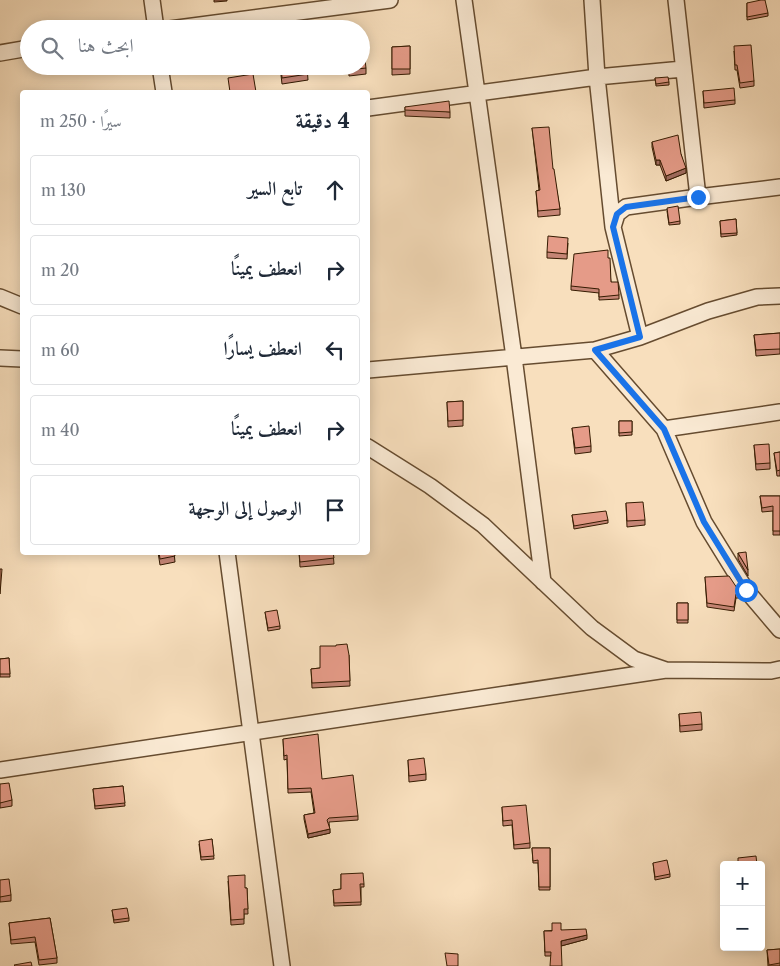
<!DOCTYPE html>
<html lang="ar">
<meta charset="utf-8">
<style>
body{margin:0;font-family:"Libre Caslon Text",Amiri,serif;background:#f2f2f3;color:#1f2937;direction:rtl}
.controls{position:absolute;right:15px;bottom:15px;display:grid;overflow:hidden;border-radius:5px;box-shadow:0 2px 12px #0003}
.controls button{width:45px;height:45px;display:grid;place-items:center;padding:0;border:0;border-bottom:1px solid #e0e1e3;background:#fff;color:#1f2937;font:25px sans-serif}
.stop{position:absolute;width:15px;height:15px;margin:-11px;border:4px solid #1a73e8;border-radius:50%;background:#fff}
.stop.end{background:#1a73e8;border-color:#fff;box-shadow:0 1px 5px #0008}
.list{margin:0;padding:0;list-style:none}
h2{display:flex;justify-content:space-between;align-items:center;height:65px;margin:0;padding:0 20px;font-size:21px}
h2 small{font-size:16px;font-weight:400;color:#747a83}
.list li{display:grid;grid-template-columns:32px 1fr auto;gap:15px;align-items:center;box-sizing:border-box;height:70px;margin:0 10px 10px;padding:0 10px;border:1px solid #e0e1e3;border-radius:5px}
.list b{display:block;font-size:19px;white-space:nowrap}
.list em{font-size:16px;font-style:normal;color:#747a83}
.icon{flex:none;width:28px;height:28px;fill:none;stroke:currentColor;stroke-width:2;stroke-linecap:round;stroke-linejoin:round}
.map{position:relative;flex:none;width:780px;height:966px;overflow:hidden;direction:ltr}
.search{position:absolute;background:#fff;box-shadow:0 2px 12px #0003;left:20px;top:20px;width:350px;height:55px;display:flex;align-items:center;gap:12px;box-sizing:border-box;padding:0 18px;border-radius:28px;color:#747a83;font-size:19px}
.panel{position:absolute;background:#fff;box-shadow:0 2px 12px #0003;left:20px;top:90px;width:350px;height:465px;border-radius:5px;direction:rtl}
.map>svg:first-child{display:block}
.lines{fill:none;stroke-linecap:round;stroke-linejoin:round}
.minor-casing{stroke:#664c30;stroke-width:18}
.minor{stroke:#faead4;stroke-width:15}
.wall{fill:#c58575;stroke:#351b01}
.shaded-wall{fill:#a06c5f;stroke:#351b01}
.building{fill:#e59b88;stroke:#351b01}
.route{stroke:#1a73e8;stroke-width:6}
</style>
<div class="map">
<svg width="780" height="966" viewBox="0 0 780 966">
<rect width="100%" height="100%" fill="#f8dfbd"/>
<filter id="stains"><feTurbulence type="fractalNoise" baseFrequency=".004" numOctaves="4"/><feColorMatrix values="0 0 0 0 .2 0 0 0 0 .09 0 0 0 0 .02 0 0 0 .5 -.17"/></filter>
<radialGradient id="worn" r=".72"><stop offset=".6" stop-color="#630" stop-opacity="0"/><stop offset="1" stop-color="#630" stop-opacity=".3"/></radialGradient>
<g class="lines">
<defs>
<path id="minor" d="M152,0l4,29
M464,0l50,357 29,225
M592,0l5,77 16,150
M676,0l22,197 82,-10
M170,29l220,-29
M0,53l29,-5
M160,66l4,26
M368,108l229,-31 86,-8
M0,297l22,9
M640,337l-27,-110 4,-13 9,-7 72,-10
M595,350l69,79
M0,358l22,1
M368,370l227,-20 45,-13 68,-26 49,-14 23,-1
M780,412l-116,17 40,93 42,68 34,40
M368,447l62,39 53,39 109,103 42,31 32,11 105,1 9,-2
M227,552l55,414
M0,770l666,-100"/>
</defs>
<use href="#minor" class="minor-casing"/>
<use href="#minor" class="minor"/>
</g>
<path class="wall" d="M214,0h13v1l-13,1z
M747,3l21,10v3l-21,4z
M410,46v28l-18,1v-28z
M734,51l20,30v5l-14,2 -3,-18h-2z
M280,66h27l1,14 -26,4z
M348,66h13l5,2v6l-17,2z
M655,78l14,4v3l-13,1z
M703,91l32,9v4l-31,4z
M405,107l45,5v6l-45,-2z
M532,128l21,41 7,40v6l-22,2 -2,-26 3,-1z
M652,142l29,12 5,19 -20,8 -6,-16h-4l-4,-18z
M667,211l13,10v3l-11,1z
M736,219l1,16 -16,2 -1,-16z
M568,243l-1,16 -20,-1v-6z
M608,258l3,24 8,13v4l-20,1v-7l-28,-3v-4z
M780,333v21l-24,2 -2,-21z
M463,401v25l-15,1 -1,-25z
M619,421h13v14l-13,1z
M572,428l19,18v6l-16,2z
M754,445l16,18v6l-14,1z
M780,452v24h-3l-3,-23z
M760,496h20v39h-7v-24l-11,1z
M626,503l19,17v5l-18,2z
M572,515l36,5v3l-34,6z
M158,552h16l1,10 -15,3z
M299,552h34l1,12 -34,3z
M738,553l10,17v6l-10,-17z
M705,577l36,17v4h-5l-2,13 -27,-4z
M677,603h11v20h-11z
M265,612l15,14v3l-12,2z
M349,655l1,31 -38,2 -1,-19 9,-1z
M9,658l1,19h-10v-18z
M679,714l23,10v6l-22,2z
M283,739l75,77v4l-29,2 1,11 -22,5 -4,-19v-4l10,-2 -3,-21 -23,1 -1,-34 -3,1z
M408,760l18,14v6l-17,2z
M0,784l12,16v6l-12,2z
M123,786l2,20 -30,3 -2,-20z
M502,807l28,36v5l-16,1 -2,-24 -9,1z
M212,839l2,20 -13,1 -2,-16z
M532,848h18v42h-11l-1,-27h-5z
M653,863l17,11v3l-15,3z
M341,874l23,10v3h-3v18l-27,1 -1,-16 8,-1z
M0,880l11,15v6l-11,1z
M228,881l17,7h2l1,26h-4v10l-13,1z
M112,910l17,8v3l-15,2z
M50,918l7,40v5l-18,2 -4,-23 -24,2 -2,-21z
M561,930l26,9 -26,7 -11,10h-5l-1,-25z
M780,949v17h-12l-1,-16z"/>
<path class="shaded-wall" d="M656,160h4v5h-4z
M686,168v5l-20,8v-5z
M330,829v4l-22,5v-4z
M587,935v4l-26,7v-5z"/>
<path class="building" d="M761,0h4l3,13 -21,4v-14z
M751,45l3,36 -14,2 -3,-18h-2l-1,-19z
M410,46v23h-18v-22z
M361,52h3l2,16 -17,2 -1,-4h13z
M281,66h26l1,8 -26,4z
M253,74l3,18h-26l-2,-14z
M668,77l1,5 -13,2 -1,-6z
M734,88l1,12 -31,3 -1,-12z
M449,101l1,11 -45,-2v-3z
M549,127l4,42h1l6,40 -22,2 -2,-20 4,-1 -8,-62z
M678,135l3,19 5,14 -20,8 -6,-16h-4l-4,-18z
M678,206l2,15 -11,2 -2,-15z
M736,219l1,14 -16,1 -1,-13z
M548,236l20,2 -1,16 -20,-2z
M608,250v8h2l1,24h7l1,13 -20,2v-8l-28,-3 3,-32z
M780,333v16l-24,1 -2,-15z
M463,401v19l-15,1 -1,-19z
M619,421h13v11l-13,1z
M589,426l2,20 -16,2 -3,-20z
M769,444l1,19 -14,1 -2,-19z
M780,452v18l-3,1 -3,-18z
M760,496h20v35h-7v-25l-11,2z
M643,502l2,18 -18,1 -1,-18z
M606,511l2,9 -34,6 -2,-11z
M159,552h15l1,4 -15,3z
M299,552h34l1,6 -34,4z
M746,552l2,18 -10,-17z
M0,569h2l-2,25z
M729,576l12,18h-5l-2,13 -27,-4 -2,-26z
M677,603h11v17h-11z
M277,610l3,16 -12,2 -3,-16z
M347,644l2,11 1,26 -38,2 -1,-14 9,-1v-22h16v-1z
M9,658l1,16h-10v-15z
M701,712l1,12 -22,2 -1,-12z
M318,734l4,45 31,-4 5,41 -29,2 -2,2 3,9 -22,5 -4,-19 11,-2 -4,-25 -23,1 -1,-34 -3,1 -1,-17z
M424,758l2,16 -17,2 -1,-16z
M9,783l3,17 -12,3v-19z
M123,786l2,17 -30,3 -2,-17z
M526,805l4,38 -16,2 -2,-25 -9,1 -1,-14z
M212,839l2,17 -13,1 -2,-16z
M532,848h18v39h-11l-1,-27 -5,1z
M756,856l1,9h-19v-7z
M667,860l3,14 -15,3 -2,-14z
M363,873l1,11h-4l1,18 -27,1 -1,-13 8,-1v-15z
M245,875v13h2l1,21h-4v10l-13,1 -3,-44z
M9,879l2,16 -11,2v-17z
M127,908l2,10 -15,2 -2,-10z
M50,918l7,40 -18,2 -4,-23 -24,3 -2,-17z
M552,923h9v7l25,-1 1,6 -26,6 1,25h-12l1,-14h-6l-1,-21h8z
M780,949v14l-11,2 -2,-15z
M445,953l13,1v12h-11z
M31,962l1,4h-17l-1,-1z"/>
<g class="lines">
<path class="route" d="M698,197l-72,10 -9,7 -4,13 27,110 -45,13 69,79 40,93 42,68"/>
</g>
<rect width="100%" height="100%" filter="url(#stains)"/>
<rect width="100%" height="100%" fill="url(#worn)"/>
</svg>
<div class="controls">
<button>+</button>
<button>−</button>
</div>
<div class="stop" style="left:746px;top:590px"></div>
<div class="stop end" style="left:698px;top:197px"></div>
<div class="search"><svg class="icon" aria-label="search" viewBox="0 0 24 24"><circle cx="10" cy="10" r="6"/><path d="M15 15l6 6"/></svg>ابحث هنا</div>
<section class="panel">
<h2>4 دقيقة<small>سيرًا · 250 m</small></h2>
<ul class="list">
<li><svg class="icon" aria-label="ahead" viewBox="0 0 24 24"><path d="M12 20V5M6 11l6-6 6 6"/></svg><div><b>تابع السير</b></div><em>130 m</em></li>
<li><svg class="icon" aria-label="right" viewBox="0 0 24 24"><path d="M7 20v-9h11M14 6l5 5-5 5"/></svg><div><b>انعطف يمينًا</b></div><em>20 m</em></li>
<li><svg class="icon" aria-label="left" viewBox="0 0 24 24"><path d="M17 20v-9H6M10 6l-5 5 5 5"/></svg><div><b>انعطف يسارًا</b></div><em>60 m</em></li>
<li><svg class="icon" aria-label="right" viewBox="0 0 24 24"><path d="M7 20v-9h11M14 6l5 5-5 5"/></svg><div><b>انعطف يمينًا</b></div><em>40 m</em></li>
<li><svg class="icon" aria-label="arrive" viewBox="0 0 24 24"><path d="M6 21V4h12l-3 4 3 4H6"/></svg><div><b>الوصول إلى الوجهة</b></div></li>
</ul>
</section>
</div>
